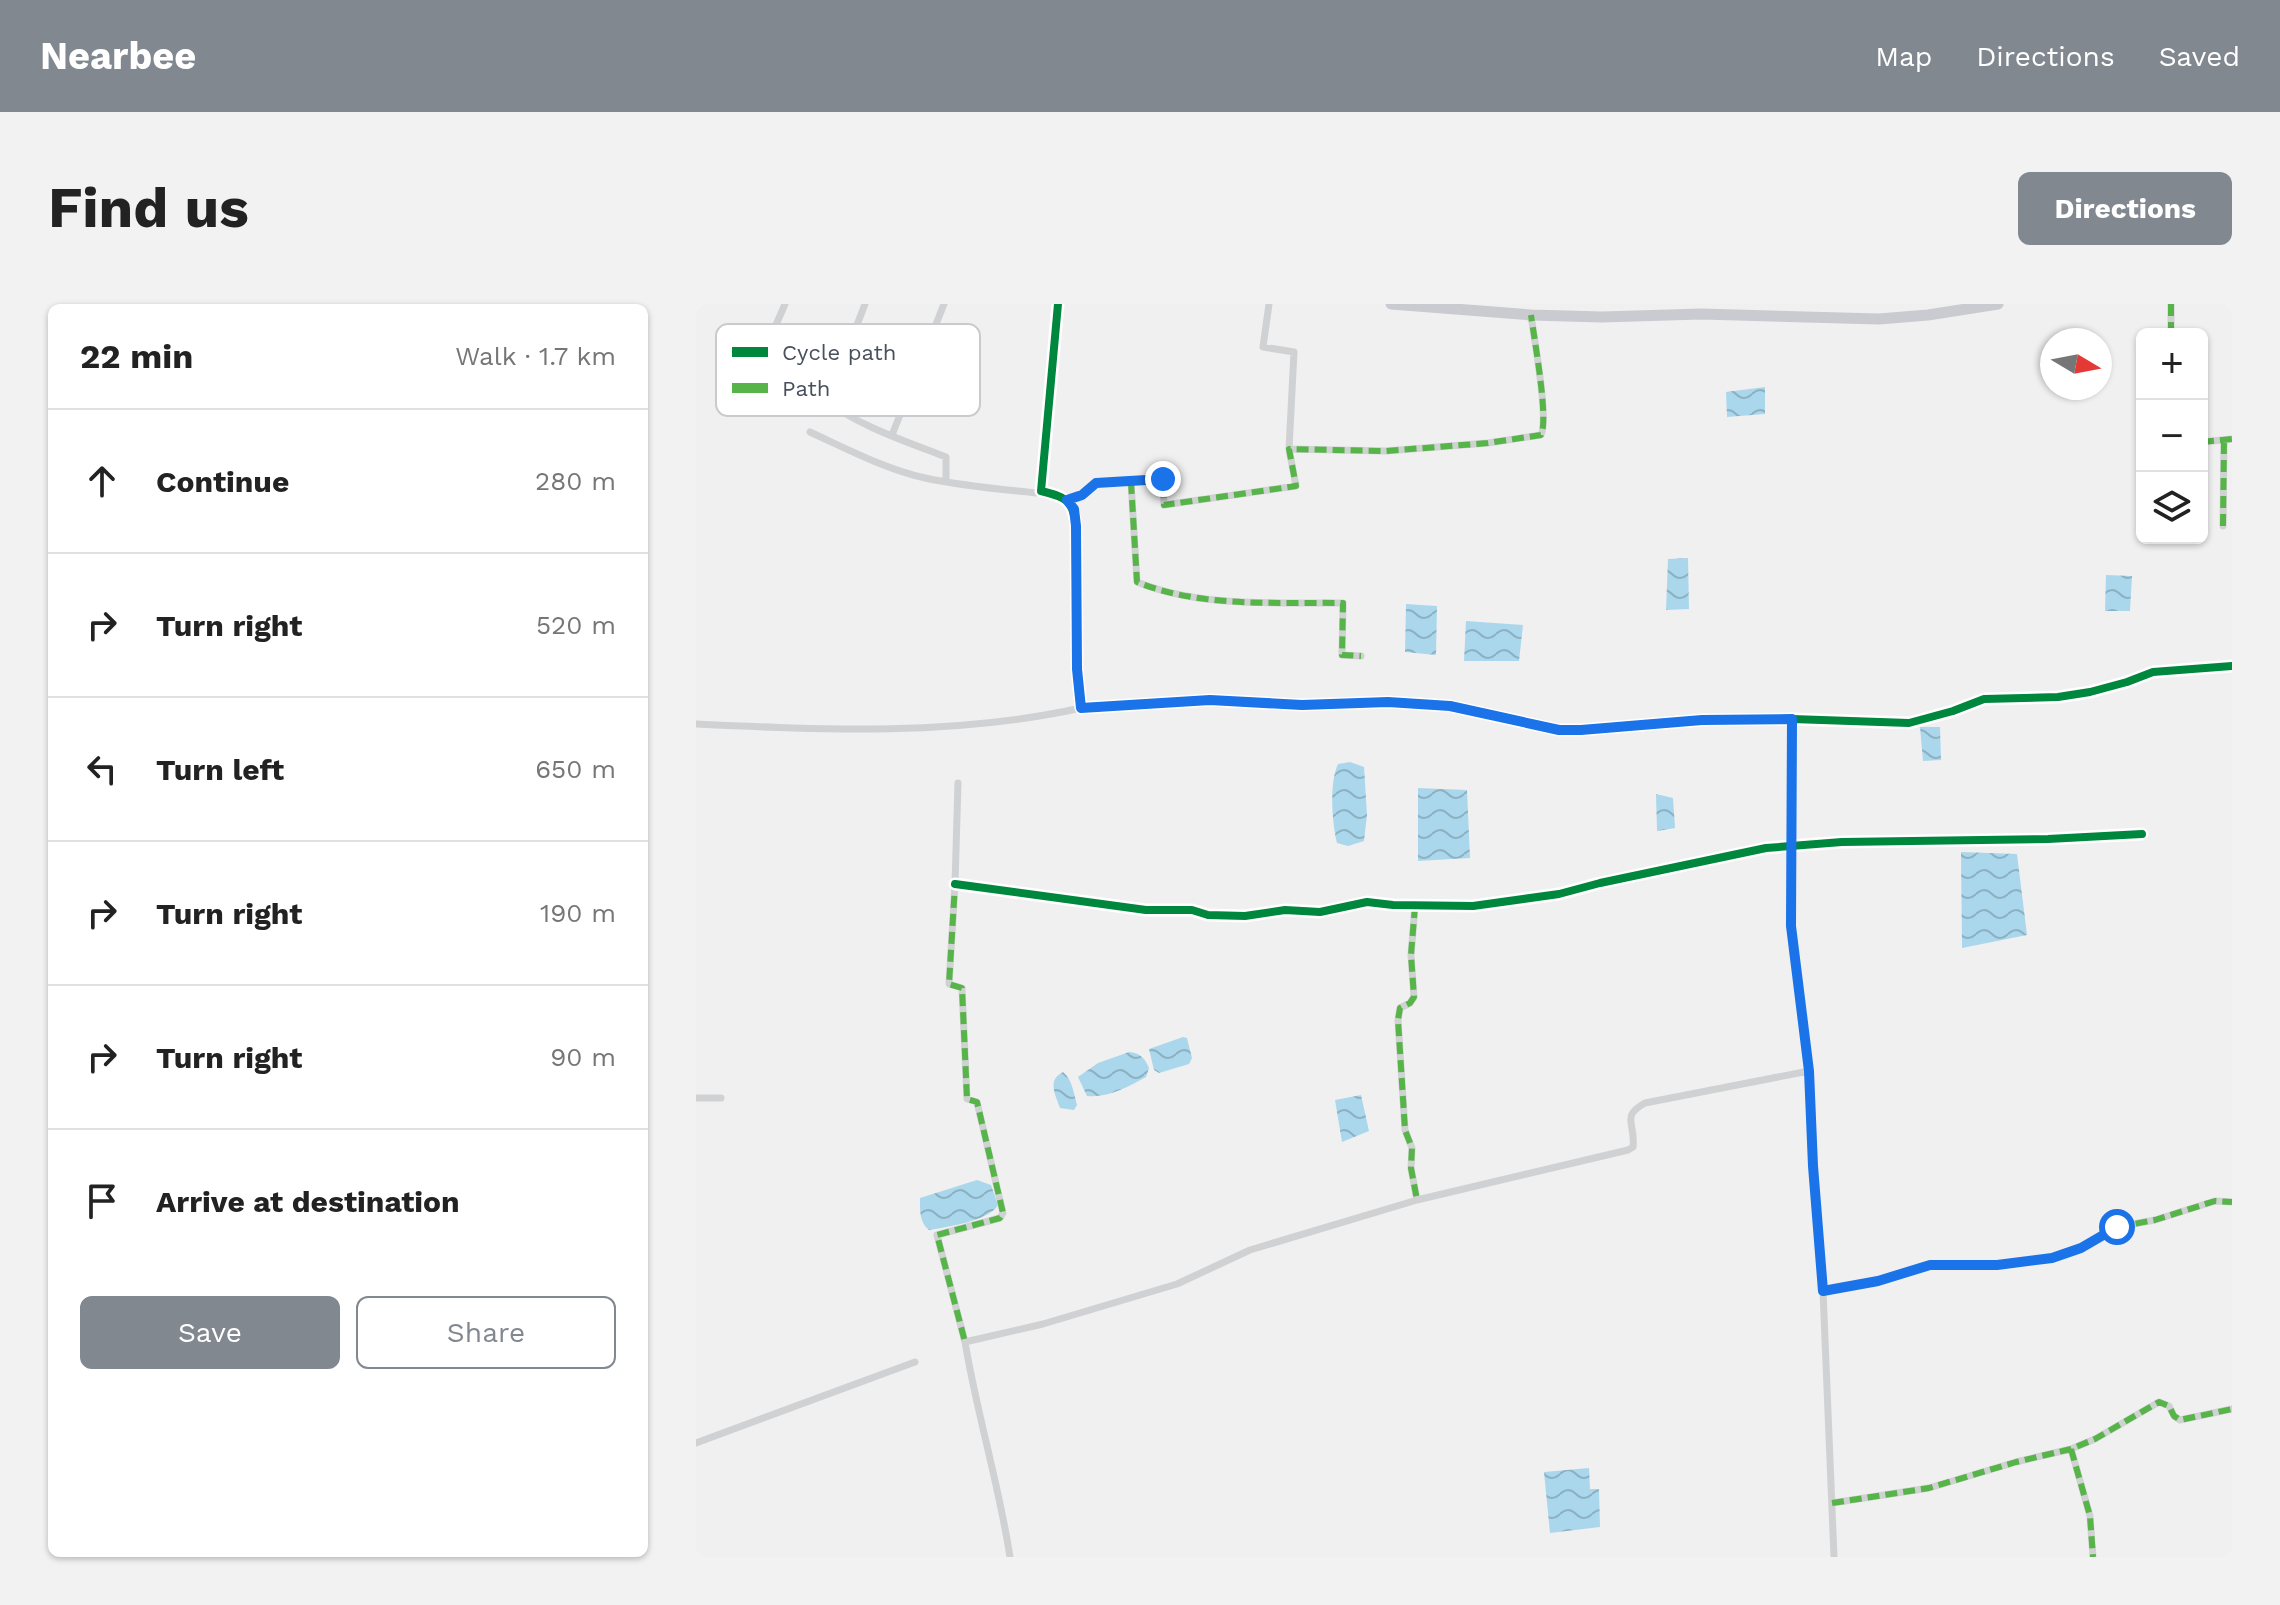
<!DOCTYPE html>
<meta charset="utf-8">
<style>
body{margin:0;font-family:"Work Sans",sans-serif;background:#f2f2f2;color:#222}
.controls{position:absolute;right:24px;top:24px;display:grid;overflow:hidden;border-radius:12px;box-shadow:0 2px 6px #0004}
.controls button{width:72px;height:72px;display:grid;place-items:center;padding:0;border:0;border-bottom:2px solid #e0e0e0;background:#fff;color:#222;font:40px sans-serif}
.compass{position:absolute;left:1344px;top:24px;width:72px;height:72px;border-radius:50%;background:#fff;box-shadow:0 2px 6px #0004;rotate:100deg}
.stop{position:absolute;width:24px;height:24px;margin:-18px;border:6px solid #1a73e8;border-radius:50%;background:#fff}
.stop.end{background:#1a73e8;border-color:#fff;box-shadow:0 2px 8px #0008}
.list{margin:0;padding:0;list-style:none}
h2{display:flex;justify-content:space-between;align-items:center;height:104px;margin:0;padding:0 32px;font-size:34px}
h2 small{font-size:26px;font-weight:400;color:#767676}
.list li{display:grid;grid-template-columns:52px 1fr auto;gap:24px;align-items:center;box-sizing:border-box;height:144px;padding:0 32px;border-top:2px solid #e0e0e0}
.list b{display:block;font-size:30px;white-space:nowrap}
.list em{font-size:26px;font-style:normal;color:#767676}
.actions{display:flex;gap:16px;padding:24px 32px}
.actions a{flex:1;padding:18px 0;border:2px solid #828890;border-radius:12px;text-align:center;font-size:28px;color:#828890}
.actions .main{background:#828890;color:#fff}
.icon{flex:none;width:44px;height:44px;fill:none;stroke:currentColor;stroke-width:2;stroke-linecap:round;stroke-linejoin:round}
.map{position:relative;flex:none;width:1536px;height:1253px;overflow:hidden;border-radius:12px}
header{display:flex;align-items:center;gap:48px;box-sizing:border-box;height:112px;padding:0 40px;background:#828890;color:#fff}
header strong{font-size:38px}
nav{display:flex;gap:44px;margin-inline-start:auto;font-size:28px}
.intro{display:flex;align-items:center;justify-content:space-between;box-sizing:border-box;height:192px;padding:0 48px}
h1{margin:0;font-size:56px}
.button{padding:20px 36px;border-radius:12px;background:#828890;color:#fff;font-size:28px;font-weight:700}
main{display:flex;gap:48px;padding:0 48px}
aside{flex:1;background:#fff;border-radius:12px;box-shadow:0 2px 6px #0004}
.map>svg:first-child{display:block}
.water{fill:url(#water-waves)}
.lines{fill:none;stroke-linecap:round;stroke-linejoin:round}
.street{stroke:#cfd1d3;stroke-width:7}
.primary{stroke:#c9cbd1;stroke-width:11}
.quiet{stroke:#57b448;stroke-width:6;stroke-dasharray:12 6;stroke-linecap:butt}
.cycleway-casing{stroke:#fff;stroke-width:13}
.cycleway{stroke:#00873e;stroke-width:8}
.route{stroke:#1a73e8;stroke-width:10}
.key{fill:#fff;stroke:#c8cace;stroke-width:2}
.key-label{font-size:22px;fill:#47505c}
</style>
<header>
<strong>Nearbee</strong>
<nav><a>Map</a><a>Directions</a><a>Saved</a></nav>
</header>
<div class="intro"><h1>Find us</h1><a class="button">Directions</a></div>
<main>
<aside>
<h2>22 min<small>Walk · 1.7 km</small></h2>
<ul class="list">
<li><svg class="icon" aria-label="ahead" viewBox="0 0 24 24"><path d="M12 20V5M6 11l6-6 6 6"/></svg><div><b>Continue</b></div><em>280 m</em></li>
<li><svg class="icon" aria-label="right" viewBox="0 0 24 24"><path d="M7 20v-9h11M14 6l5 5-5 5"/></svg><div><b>Turn right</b></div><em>520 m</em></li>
<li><svg class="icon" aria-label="left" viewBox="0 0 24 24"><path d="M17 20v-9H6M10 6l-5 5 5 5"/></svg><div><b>Turn left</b></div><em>650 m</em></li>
<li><svg class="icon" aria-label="right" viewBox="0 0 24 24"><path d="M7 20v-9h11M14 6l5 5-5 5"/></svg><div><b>Turn right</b></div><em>190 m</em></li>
<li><svg class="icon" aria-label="right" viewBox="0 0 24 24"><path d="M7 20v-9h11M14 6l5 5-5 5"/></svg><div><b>Turn right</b></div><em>90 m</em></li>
<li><svg class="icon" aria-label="arrive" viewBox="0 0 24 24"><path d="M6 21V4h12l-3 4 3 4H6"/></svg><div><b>Arrive at destination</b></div></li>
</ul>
<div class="actions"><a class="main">Save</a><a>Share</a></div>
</aside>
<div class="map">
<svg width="1536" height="1253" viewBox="0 0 1536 1253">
<defs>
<pattern id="water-waves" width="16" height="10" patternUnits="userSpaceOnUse" patternTransform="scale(2)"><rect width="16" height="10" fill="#aad7ec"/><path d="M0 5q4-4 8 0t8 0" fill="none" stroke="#8cb1c2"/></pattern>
</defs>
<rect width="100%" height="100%" fill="#f1f0f0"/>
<path class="water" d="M1069,83v27l-38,3 -1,-25z
M992,254l1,51 -23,1 2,-51z
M1410,271l26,1 -2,35h-25z
M710,300l31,2 -1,49 -31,-3z
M770,317l57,4 -4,36h-55z
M1224,423h20l1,33 -18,1z
M654,458l14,5 3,48 -3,26 -16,5 -11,-3c-5,-20 -8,-60 1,-79z
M722,484l49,2 3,68 -52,3z
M960,490l17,4 2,30 -18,3z
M1265,548l56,2 10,81 -65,13z
M487,733l4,1 5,20 -3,6 -30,9 -5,-3 -5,-21z
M433,748c11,1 16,6 20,16l-3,9c-19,10 -37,21 -59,19l-9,-19 20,-14z
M367,768c9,7 11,22 14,33l-3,5 -14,-2c-5,-14 -13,-28 3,-36z
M665,791l8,36 -27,11 -7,-42z
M281,876l14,5 7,20c-9,16 -51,22 -69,25 -10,-8 -9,-21 -9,-32z
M893,1164l1,21h9l1,38 -50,6 -6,-61z"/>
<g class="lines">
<path class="street" d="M89,0l-29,67 72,30c25,23 85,43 118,56v25
M362,0l-17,187c25,6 32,9 35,35l1,143 4,39 129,-8 92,5 86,-3 62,4 109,24h22l121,-10 90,-1 117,4 44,-12 31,-12 74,-2 32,-5 37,-10 26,-10 79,-6
M573,0l-6,43 31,5 -5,97
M1475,0v30
M132,97l37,-97
M114,128c37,17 75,37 115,46 37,8 74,11 111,15l5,-2
M196,131l52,-131
M1506,138l30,-3
M435,178l6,100c64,26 138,20 206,21l-1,52 19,1
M371,196l15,-5 14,-12 67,-4 1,26 132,-19 -7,-37 97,2 102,-8 53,-8c8,-16 -7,-97 -10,-120
M1527,222l1,-86
M1096,415l-1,207 18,145 4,95 10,125 11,266
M0,420c129,6 258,12 385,-16
M262,479l-3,101 -6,100 13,4 5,111 10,3 26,111 -3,5 -63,17 28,107
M259,580l191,26h46l16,5 37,1 40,-6 35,2 47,-10 26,3 80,1 86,-12 41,-11 166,-35 76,-6 206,-3 94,-5
M719,602l-4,49 3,42 -4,6 -10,5 -2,12 7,110 7,18 -1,20 6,32
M0,794h25
M1127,987l55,-10 52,-16h67l55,-7 29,-10 36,-21 38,-7 60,-19 17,1
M0,1139l219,-81
M1375,1145l19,67 3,41
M1136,1199l97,-15 87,-26 55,-13 24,-10 64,-37 10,4 5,10 6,4 52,-11
M314,1253c-11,-72 -33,-143 -45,-215l78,-18 134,-40 73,-34 167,-50 211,-50 5,-3c3,-24 -13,-30 12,-44l164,-32"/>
<path class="primary" d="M695,0l140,11 71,2 99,-3 178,5 49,-4 70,-11"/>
<path class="quiet" d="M1475,0v30
M1506,138l30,-3
M435,178l6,100c64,26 138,20 206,21l-1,52 19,1
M371,196l15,-5 14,-12 67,-4 1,26 132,-19 -7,-37 97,2 102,-8 53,-8c8,-16 -7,-97 -10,-120
M1527,222l1,-86
M265,581l-6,-1 -6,100 13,4 5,111 10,3 26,111 -3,5 -63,17 28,107
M719,602l-4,49 3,42 -4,6 -10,5 -2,12 7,110 7,18 -1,20 6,32
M1127,987l55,-10 52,-16h67l55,-7 29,-10 36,-21 38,-7 60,-19 17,1
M1375,1145l19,67 3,41
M1136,1199l97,-15 87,-26 55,-13 24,-10 64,-37 10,4 5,10 6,4 52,-11"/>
<defs>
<path id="cycleway" d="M362,0l-17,187c25,6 32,9 35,35l1,143 4,39 129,-8 92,5 86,-3 62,4 109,24h22l121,-10 90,-1 117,4 44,-12 31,-12 74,-2 32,-5 37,-10 26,-10 79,-6
M259,580l191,26h46l16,5 37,1 40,-6 35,2 47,-10 26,3 80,1 86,-12 41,-11 166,-35 76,-6 206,-3 94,-5"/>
</defs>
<use href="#cycleway" class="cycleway-casing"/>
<use href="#cycleway" class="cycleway"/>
</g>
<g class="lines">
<path class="route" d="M467,175l-67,4 -14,12 -15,5 7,9 2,17 1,143 4,39 129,-8 92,5 86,-3 62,4 109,24h22l121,-10 90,-1 -1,207 18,145 4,95 10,125 55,-10 52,-16h67l55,-7 29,-10 36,-21"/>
</g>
<rect x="20" y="20" width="264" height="92" rx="12" class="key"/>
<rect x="36" y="43" width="36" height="10" fill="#00873e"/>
<rect x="36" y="79" width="36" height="10" fill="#57b448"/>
<g class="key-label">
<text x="86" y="56">Cycle path</text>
<text x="86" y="92">Path</text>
</g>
</svg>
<div class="controls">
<button>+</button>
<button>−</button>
<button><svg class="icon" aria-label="layers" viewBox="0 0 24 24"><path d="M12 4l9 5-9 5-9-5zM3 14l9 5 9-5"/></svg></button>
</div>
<svg class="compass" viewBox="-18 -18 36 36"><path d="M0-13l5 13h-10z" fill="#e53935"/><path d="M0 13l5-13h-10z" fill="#767676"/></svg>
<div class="stop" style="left:1421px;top:923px"></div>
<div class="stop end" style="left:467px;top:175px"></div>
</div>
</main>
